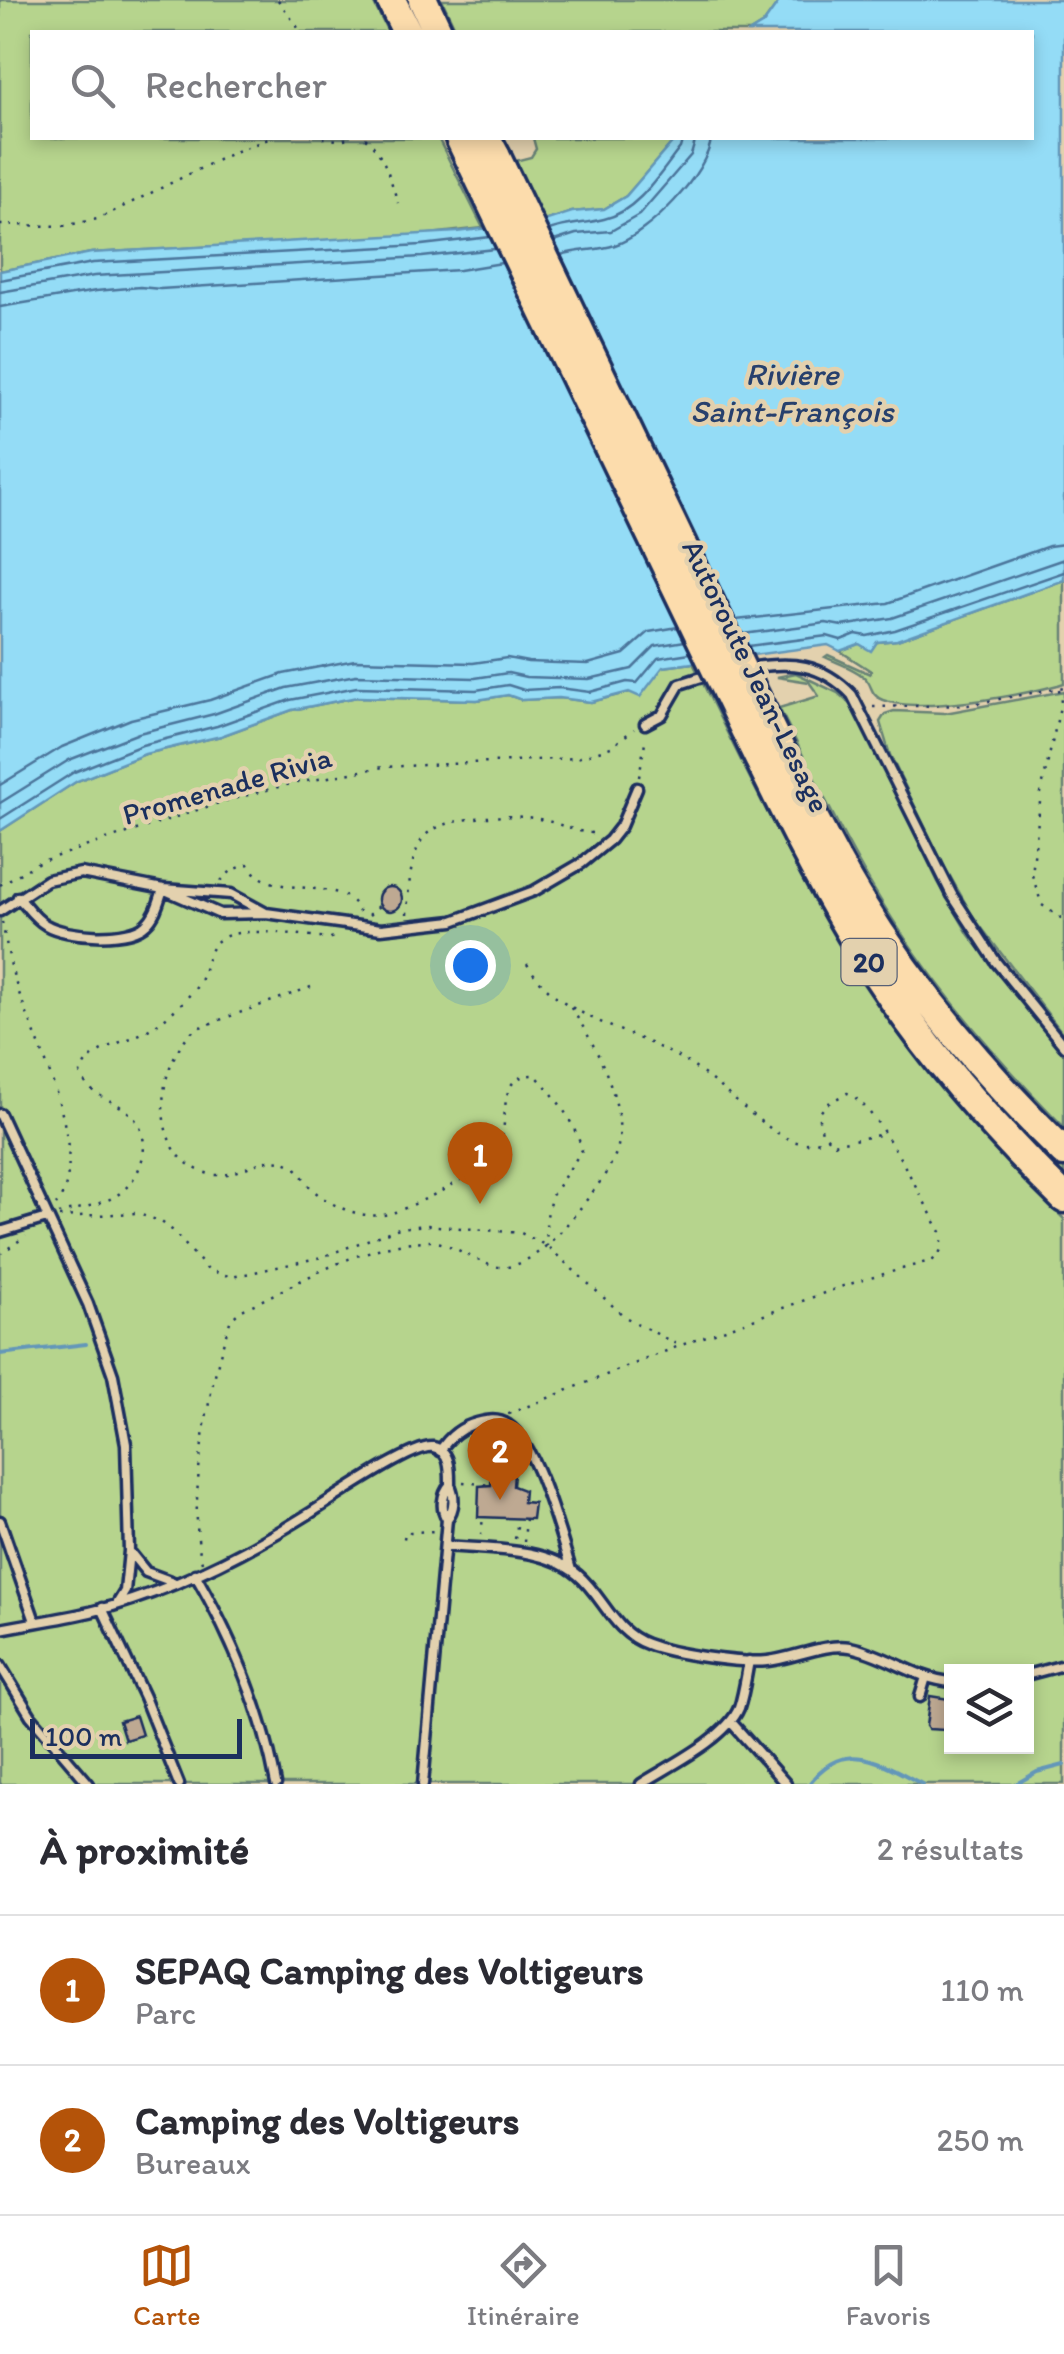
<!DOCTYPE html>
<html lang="fr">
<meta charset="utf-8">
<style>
body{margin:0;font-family:Itim,sans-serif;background:#f7f7f7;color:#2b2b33}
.controls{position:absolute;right:30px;bottom:30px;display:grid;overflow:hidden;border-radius:0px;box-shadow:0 5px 15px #0003}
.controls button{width:90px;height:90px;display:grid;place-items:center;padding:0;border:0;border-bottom:2px solid #e1e1e2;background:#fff;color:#2b2b33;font:50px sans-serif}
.scale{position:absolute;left:30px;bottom:25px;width:212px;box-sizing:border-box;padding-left:10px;border:5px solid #1b2f5e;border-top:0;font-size:28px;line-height:35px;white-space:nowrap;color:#1b2f5e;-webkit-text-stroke:8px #e3d1ae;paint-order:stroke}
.you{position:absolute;left:470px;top:965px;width:35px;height:35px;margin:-25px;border:8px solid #fff;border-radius:50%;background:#1a73e8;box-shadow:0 0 0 15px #1a73e833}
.badge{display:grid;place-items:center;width:65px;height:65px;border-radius:50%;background:#b45309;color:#fff;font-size:32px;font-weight:700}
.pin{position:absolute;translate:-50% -82px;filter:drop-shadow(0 2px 5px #0008)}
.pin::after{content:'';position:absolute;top:52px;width:35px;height:30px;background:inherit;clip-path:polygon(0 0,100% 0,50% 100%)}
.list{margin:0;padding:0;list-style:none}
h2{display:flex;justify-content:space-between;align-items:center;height:130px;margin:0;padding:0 40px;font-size:42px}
h2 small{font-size:32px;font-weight:400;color:#7c7c81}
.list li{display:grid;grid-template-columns:65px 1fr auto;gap:30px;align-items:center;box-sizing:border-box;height:150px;padding:0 40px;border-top:2px solid #e1e1e2}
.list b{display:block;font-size:38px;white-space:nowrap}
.list p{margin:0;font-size:32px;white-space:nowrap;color:#7c7c81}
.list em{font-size:32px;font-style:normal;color:#7c7c81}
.icon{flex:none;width:55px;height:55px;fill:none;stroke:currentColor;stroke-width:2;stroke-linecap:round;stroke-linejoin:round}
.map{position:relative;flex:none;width:1064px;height:1784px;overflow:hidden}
.search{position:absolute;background:#fff;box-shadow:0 5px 15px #0003;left:30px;right:30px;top:30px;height:110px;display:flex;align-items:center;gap:25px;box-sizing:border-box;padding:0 35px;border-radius:0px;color:#7c7c81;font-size:38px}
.sheet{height:430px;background:#fff}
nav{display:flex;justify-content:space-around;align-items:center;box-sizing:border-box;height:140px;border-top:2px solid #e1e1e2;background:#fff;font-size:28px;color:#7c7c81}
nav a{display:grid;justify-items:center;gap:5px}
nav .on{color:#b45309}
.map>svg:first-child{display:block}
.green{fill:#b6d48d;stroke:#688276;stroke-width:2.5;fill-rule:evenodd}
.water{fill:#94dcf6;stroke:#6497b9;stroke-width:2.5}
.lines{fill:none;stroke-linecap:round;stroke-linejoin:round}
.shore{stroke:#4b749b;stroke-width:2.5}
.stream{stroke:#6497b9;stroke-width:4}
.building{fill:#bea992;stroke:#1b2f5e;stroke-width:2.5}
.service-casing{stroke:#1b2f5e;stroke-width:15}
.motorway-casing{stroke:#1b2f5e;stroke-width:35}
.path{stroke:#1b2f5e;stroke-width:2.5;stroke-dasharray:2.5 8;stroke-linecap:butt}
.service{stroke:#e3d1ae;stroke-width:8}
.motorway{stroke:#fcdcac;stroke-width:28}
.motorway-bridge-casing{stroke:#1b2f5e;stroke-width:35;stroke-linecap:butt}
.motorway-bridge{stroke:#fcdcac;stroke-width:28}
.labels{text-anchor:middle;stroke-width:9;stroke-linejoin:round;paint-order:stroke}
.shield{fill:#e3d1ae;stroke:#576076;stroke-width:2.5}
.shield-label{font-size:28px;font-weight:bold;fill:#1b2f5e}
.street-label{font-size:30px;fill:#1b2f5e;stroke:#e3d1ae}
.water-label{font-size:32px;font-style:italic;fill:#27406d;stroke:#e3d1ae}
</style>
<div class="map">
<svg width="1064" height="1784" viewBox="0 0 1064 1784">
<rect width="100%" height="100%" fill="#e3d1ae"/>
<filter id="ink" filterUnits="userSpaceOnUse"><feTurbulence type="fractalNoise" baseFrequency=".01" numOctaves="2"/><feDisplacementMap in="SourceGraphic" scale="20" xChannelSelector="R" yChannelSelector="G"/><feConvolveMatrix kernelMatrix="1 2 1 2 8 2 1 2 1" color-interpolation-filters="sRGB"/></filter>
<g filter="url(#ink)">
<path class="green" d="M0,0h372l16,32h-356v106h406l45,90 -62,7 -330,18 -91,18z
M442,0h338l-17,24 -13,8h-293z
M533,138h143l-50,58 -22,13 -32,3 -28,9 -29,-60 16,-4 5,-8z
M1064,580v103l-6,2c-37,10 -145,31 -179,13 -9,-5 -6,-11 -13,-19 -9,-10 -29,-16 -41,-22l3,-2 42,19 1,-3 -31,-20 18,-7 39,-4z
M693,663c64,131 127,262 212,380 46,64 103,121 159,176v565h-1064v-953l77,-50 68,-27 76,-18 71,-26 65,-13 120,3 31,-5 14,5 37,-2 32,4 39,-10 33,-25zM952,1672h74v74h-74z
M796,673l42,20 17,16 83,173 31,53 95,120v72c-66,-67 -130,-140 -180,-221 -39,-63 -71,-132 -105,-198l40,-12 -10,-14 -32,-5z
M1064,691v344l-90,-117 -31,-54 -53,-109 -10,-33 5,-8 9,-3 51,2z
M903,982l134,160 27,26v14l-92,-99 -74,-97z"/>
<path class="water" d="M780,0h284v580l-167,60 -20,2 -6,9 -12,-7 -19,7 -12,-6 -165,22 -23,30 -11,-5 -38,10 -32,-4 -37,2 -14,-5 -31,5 -120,-3 -65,13 -71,26 -76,18 -68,27 -77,50v-560l91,-18 366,-21 87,-11 28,-9 32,-3 22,-13 50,-58h356v-106h-282l13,-8z"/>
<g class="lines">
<path class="shore" d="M549,230c20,-7 36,-6 55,-11 33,-7 57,-47 76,-71l3,-10
M554,241l22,-7 35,-3 28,-16 52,-60 5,-17
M561,255c18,-6 36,-4 54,-10 33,-10 94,-73 96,-107
M0,280l93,-17 329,-18 68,-8
M0,292l94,-16 328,-19 73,-8
M0,307l96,-16 44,-4 20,2 299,-19 43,-7
M736,620l152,-17 161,-57 15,-2
M743,634l83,-11 16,3 50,-8 172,-59
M748,646l79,-10 14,4 15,-6 11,2 28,-6 169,-58
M0,785l62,-38 69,-28 79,-19 73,-26 72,-14 118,3 34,-5 21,4 60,2 36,-10 25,-22 29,-5
M0,803l69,-43 70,-27 75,-19 72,-26 70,-13 119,3 33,-5 18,4 63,2 43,-10 23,-23 30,-5
M0,819l74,-47 68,-27 75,-19 73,-26 67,-13 119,3 32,-5 16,5 35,-2 31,4 37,-10 10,1 21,-25 32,-5"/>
<path class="stream" d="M0,1354l86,-10
M809,1784c35,-47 71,-22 113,0
M1016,1784l21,-12 27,-7"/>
</g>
<path class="building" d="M378 899a12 12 0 1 1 24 0a12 12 0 1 1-24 0Z
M496,1470l18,4 -1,12 11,4 -1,12 11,1 -2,16 -54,-2 1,-31 12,-1 1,-13z
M930,1696l19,3 -4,31 -17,-1 -2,-3z
M136,1716l6,19 -17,5 -6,-19z"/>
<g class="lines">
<defs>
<path id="service" d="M749,668c42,-7 73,-5 103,27l100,200 44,67 68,84
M645,724l17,-9 18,-31 31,-10
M163,889l57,25 46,-1 115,16 72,-8 81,-30 48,-28 28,-23 11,-14 16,-38
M18,897c9,10 17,22 28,28 20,12 83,16 100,-1 10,-9 13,-23 17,-35
M0,911l47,-31 34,-7 82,16 68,5 35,19
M0,1114l88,190 25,71 13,69 3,107 17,21 27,10
M0,1232l47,-14
M440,1451c9,-14 21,-24 37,-28 11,-3 21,-5 31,2 28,18 53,112 63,145
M0,1521l35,100
M445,1546c42,4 99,0 133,29 25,21 35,57 69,69 26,10 93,20 121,17 27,-3 55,-18 82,-14 36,7 65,32 102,35
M195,1574c38,66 67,134 81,210
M117,1604l8,-13 4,-40
M102,1608l42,89 35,87
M0,1629c30,-6 61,-10 90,-17 78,-19 155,-58 222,-100 21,-13 101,-68 121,-65 18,3 17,24 17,38
M0,1665l31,51 58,68
M1026,1675l38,-10
M920,1697l6,-20
M731,1722l55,62
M423,1784l24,-265c8,-10 8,-23 3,-34 -8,9 -10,24 -3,34
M641,1784c28,-18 85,-45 98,-76 5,-15 7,-32 10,-47"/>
<path id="motorway" d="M391,0l16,32
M423,0l15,32
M460,138l10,21
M486,138l10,19
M750,687c34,70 67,143 107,210 56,92 130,180 207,255
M726,690c47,97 92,194 151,285 53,81 118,156 187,223"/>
</defs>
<use href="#service" class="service-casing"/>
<use href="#motorway" class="motorway-casing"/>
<path class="path" d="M278,0l23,32
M323,138l15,2 12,-2
M365,138c20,16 25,41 33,65
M0,225l63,1 35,-7 136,-67 37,-14
M1059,689l2,13 -20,91 -9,82 10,30 22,15
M873,707l95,-2 96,-18
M639,777l7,-41
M221,881l10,-10 17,-7c21,40 105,7 112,53
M0,885l39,-23 186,-61 61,-16 97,-18 194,-9 34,-11 23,-18
M407,914c2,-24 2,-58 17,-77 17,-21 89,-24 115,-18 22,4 37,15 60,14
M369,915l11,-10
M2,922c5,23 8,46 16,68 18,52 76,167 38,215
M527,964c34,54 97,63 149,92 41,22 72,62 112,83 12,6 25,5 37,0
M311,987l-116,42c-41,35 -49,130 15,145 29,7 52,-25 81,-9 10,5 12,15 20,23 19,19 57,35 84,24 27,-10 88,-39 103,-64 14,-23 -6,-74 37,-73 19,18 41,50 47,75l-31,47 -5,24 1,25
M58,1214c17,-5 38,-8 54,-16 31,-16 45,-62 16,-86 -19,-16 -38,-14 -48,-39 11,-26 39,-28 62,-40 20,-10 38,-27 53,-44 13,-16 8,-42 29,-52 22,-11 80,-1 107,1l7,-3
M59,1217l76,-4 25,8 12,9 36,40 24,7 90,-20 77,-29 27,-3 95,8 26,13 78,71 51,27
M0,1254l26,-18
M508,1414l171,-68 167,-61 87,-25c10,-8 10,-16 8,-28 -18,-30 -65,-129 -94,-139l-20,11 -9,11 4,17 11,12 51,-10
M463,1482l28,3
M481,1535l2,-18
M403,1537l5,1 2,-6 27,-1
M515,1539l3,-19
M524,1542l2,-24
M202,1562c-16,-61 8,-184 29,-243l11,-9c57,-27 122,-68 186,-69 30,0 58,35 87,24 27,-10 45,-32 63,-54 14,-18 35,-43 40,-65 9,-43 -26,-109 -50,-142"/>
<use href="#service" class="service"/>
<use href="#motorway" class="motorway"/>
<defs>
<path id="motorway-bridge" d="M496,157l254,530
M470,159l256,531"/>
</defs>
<use href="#motorway-bridge" class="motorway-bridge-casing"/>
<use href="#motorway-bridge" class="motorway-bridge"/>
</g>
</g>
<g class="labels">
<rect class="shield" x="841.5" y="939" width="55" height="46" rx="8"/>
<g class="shield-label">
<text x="869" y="972">20</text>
</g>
<g class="street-label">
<text transform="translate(756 676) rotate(64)" y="10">Autoroute Jean-Lesage</text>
<text transform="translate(227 786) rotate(-16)" y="10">Promenade Rivia</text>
</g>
<g class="water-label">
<text x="792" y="385">Rivière<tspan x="792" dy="37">Saint-François</tspan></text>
</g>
</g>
</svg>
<div class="controls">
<button><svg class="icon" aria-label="layers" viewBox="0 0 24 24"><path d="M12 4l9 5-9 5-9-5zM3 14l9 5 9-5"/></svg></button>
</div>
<div class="scale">100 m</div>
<div class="you"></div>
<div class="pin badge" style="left:480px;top:1204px">1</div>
<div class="pin badge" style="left:500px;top:1500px">2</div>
<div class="search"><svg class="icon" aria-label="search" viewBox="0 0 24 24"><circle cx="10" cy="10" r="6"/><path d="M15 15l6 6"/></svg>Rechercher</div>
</div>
<section class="sheet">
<h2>À proximité<small>2 résultats</small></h2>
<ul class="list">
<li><span class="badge">1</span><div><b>SEPAQ Camping des Voltigeurs</b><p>Parc</p></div><em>110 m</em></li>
<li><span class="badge">2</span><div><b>Camping des Voltigeurs</b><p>Bureaux</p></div><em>250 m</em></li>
</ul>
</section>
<nav>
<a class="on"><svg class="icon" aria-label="map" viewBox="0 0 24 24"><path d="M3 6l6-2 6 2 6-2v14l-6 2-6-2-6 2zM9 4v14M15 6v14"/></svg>Carte</a>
<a><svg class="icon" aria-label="directions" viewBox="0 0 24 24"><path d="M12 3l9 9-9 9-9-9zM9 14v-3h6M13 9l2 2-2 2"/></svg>Itinéraire</a>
<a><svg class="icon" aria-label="saved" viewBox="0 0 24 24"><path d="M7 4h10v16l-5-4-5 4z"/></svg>Favoris</a>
</nav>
